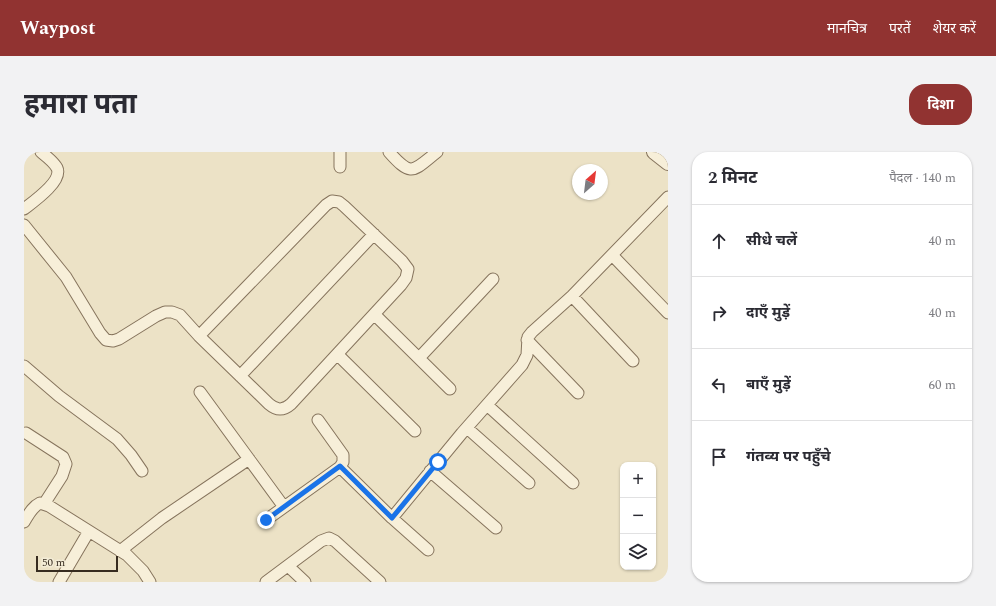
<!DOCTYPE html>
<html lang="hi">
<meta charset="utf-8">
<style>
body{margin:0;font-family:Spectral,"Noto Sans Devanagari",serif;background:#f2f2f3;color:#2b2b33}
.controls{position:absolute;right:12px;bottom:12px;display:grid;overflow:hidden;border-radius:8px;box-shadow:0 1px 3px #0004}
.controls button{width:36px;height:36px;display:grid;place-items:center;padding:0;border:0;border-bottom:1px solid #e1e1e2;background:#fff;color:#2b2b33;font:20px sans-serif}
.compass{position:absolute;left:548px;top:12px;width:36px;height:36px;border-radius:50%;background:#fff;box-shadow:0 1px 3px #0004;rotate:28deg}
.scale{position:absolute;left:12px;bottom:10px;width:82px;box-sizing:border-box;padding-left:4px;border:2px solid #372c20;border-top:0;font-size:11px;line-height:14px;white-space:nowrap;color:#372c20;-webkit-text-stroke:3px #f3ecd6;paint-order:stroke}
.stop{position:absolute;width:12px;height:12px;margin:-9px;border:3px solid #1a73e8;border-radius:50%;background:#fff}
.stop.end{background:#1a73e8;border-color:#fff;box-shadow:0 1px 4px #0008}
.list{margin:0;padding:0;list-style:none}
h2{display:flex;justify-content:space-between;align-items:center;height:52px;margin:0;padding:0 16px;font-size:17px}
h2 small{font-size:13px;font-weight:400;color:#7c7c81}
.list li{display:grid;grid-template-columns:26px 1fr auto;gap:12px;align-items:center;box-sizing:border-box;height:72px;padding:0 16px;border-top:1px solid #e1e1e2}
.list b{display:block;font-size:15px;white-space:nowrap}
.list em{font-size:13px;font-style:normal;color:#7c7c81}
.icon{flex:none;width:22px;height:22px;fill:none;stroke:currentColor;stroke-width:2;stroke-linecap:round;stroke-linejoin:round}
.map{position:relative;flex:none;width:644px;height:430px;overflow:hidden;border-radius:16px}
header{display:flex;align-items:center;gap:24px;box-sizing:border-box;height:56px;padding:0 20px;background:#913331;color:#fff}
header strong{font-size:19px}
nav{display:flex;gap:22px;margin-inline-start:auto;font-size:14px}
.intro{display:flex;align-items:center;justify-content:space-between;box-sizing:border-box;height:96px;padding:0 24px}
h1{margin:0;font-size:28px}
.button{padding:10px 18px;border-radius:16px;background:#913331;color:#fff;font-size:14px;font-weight:700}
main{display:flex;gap:24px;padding:0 24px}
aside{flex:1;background:#fff;border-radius:16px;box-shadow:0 1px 3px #0004}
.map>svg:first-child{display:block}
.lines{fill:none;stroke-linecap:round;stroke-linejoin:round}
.minor-casing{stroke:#86745d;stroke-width:13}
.tertiary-casing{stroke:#86745d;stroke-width:16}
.minor{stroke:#f7efd9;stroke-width:11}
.tertiary{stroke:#f7efd9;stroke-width:14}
.route{stroke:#1a73e8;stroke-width:5}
</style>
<header>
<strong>Waypost</strong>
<nav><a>मानचित्र</a><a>परतें</a><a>शेयर करें</a></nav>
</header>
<div class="intro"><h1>हमारा पता</h1><a class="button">दिशा</a></div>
<main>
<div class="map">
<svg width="644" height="430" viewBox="0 0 644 430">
<rect width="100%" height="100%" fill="#ece2c6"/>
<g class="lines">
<defs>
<path id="minor" d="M316,0v15
M365,0c23,26 24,19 48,0
M0,57c9,-7 39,-28 33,-41 -3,-6 -11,-12 -16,-16
M0,73l42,52 34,56 6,7 7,1 6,-2 37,-23 9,-4h7l8,3 19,21 70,68c7,6 14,7 22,0l110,-119 5,-7 2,-9 -6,-8 -58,-55 -5,-4 -7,-1 -6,4 -127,131
M588,103l56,58
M548,144l61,65
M350,162l76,75
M503,188l51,53
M313,202l78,77
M395,206l74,-79
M0,214l35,30 58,43 14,16 11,16
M216,224l134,-142
M176,240l84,115
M463,253l86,78
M443,276l62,55
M2,281l37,24 3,7 -4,12 -18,28
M316,315l52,51 36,32
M406,319l66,57
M368,366l70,-85 60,-68 5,-10 1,-18 4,-5 40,-36 96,-99
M242,368l74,-53 3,-5v-7l-25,-35
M0,370c5,-8 8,-15 16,-19l9,3 78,49 16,16 7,11
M96,399l42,-33 87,-59
M264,414l17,16
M35,430l30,-51
M242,430l55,-41 8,-3 6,3 45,41"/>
<path id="tertiary" d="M630,0l14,11"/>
</defs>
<use href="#minor" class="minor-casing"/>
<use href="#tertiary" class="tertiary-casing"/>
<use href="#minor" class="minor"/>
<use href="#tertiary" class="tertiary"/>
</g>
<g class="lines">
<path class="route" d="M242,368l74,-54 52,52 46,-56"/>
</g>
</svg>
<div class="controls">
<button>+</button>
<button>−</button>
<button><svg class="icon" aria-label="layers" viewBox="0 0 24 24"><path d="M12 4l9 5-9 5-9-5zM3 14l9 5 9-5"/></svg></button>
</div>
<svg class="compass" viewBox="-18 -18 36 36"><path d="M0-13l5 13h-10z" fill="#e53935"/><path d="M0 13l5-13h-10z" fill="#7c7c81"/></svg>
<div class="scale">50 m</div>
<div class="stop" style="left:414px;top:310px"></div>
<div class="stop end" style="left:242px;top:368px"></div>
</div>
<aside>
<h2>2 मिनट<small>पैदल · 140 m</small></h2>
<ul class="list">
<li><svg class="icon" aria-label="ahead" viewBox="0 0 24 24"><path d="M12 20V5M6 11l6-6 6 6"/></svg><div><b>सीधे चलें</b></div><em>40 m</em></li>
<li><svg class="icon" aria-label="right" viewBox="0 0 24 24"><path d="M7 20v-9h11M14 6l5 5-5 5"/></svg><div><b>दाएँ मुड़ें</b></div><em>40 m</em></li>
<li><svg class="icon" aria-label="left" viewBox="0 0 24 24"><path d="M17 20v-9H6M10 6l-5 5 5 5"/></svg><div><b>बाएँ मुड़ें</b></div><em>60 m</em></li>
<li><svg class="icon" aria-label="arrive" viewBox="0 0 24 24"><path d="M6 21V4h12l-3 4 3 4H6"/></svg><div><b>गंतव्य पर पहुँचे</b></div></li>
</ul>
</aside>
</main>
